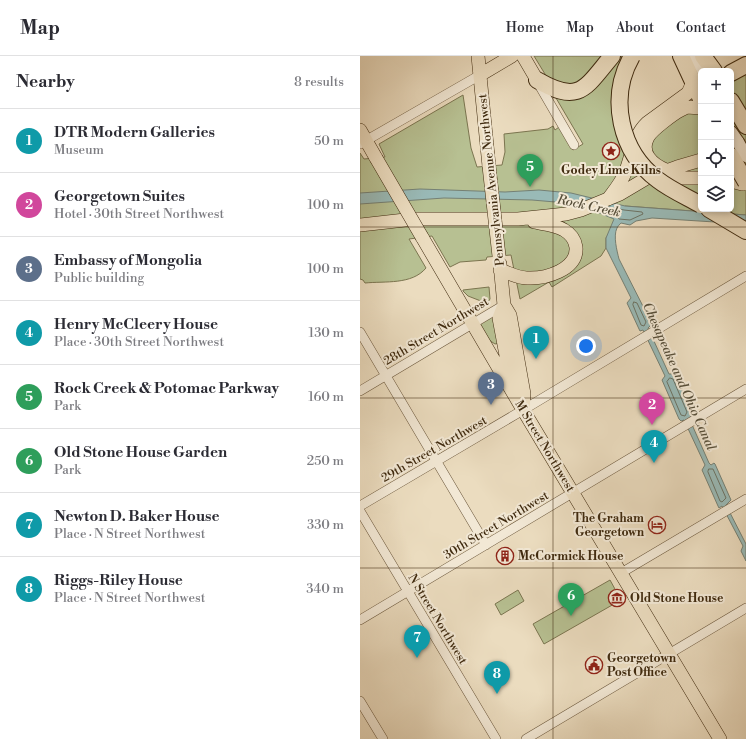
<!DOCTYPE html>
<meta charset="utf-8">
<style>
body{margin:0;font-family:"Libre Bodoni",serif;background:#f7f7f7;color:#2b2b33}
.controls{position:absolute;right:12px;top:12px;display:grid;overflow:hidden;border-radius:6px;box-shadow:0 2px 6px #0003}
.controls button{width:36px;height:36px;display:grid;place-items:center;padding:0;border:0;border-bottom:1px solid #e1e1e2;background:#fff;color:#2b2b33;font:20px sans-serif}
.you{position:absolute;left:226px;top:290px;width:14px;height:14px;margin:-10px;border:3px solid #fff;border-radius:50%;background:#1a73e8;box-shadow:0 0 0 6px #1a73e833}
.badge{display:grid;place-items:center;width:26px;height:26px;border-radius:50%;background:#8f2418;color:#fff;font-size:13px;font-weight:700}
.pin{position:absolute;translate:-50% -33px;filter:drop-shadow(0 1px 2px #0008)}
.pin::after{content:'';position:absolute;top:21px;width:14px;height:12px;background:inherit;clip-path:polygon(0 0,100% 0,50% 100%)}
.list{margin:0;padding:0;list-style:none}
h2{display:flex;justify-content:space-between;align-items:center;height:52px;margin:0;padding:0 16px;font-size:17px}
h2 small{font-size:13px;font-weight:400;color:#7c7c81}
.list li{display:grid;grid-template-columns:26px 1fr auto;gap:12px;align-items:center;box-sizing:border-box;height:64px;padding:0 16px;border-top:1px solid #e1e1e2}
.list b{display:block;font-size:15px;white-space:nowrap}
.list p{margin:0;font-size:13px;white-space:nowrap;color:#7c7c81}
.list em{font-size:13px;font-style:normal;color:#7c7c81}
.icon{flex:none;width:22px;height:22px;fill:none;stroke:currentColor;stroke-width:2;stroke-linecap:round;stroke-linejoin:round}
.map{position:relative;flex:none;width:386px;height:683px;overflow:hidden}
header{display:flex;align-items:center;gap:24px;box-sizing:border-box;height:56px;padding:0 20px;background:#fff;border-bottom:1px solid #e1e1e2}
header strong{font-size:19px}
nav{display:flex;gap:22px;margin-inline-start:auto;font-size:14px}
main{display:flex}
aside{flex:1;background:#fff}
.map>svg:first-child{display:block}
.green{fill:#b7c092;stroke:#7b7550}
.water{fill:#99bab7;stroke:#758074}
.lines{fill:none;stroke-linecap:round;stroke-linejoin:round}
.shore{stroke:#6c7263;stroke-width:1}
.street-casing{stroke:#6a563b;stroke-width:10}
.secondary-casing{stroke:#3f2a0f;stroke-width:14}
.primary-casing{stroke:#3f2a0f;stroke-width:14}
.highway-casing{stroke:#3f2a0f;stroke-width:18}
.street{stroke:#f2e8d5;stroke-width:9}
.secondary{stroke:#f2e8d5;stroke-width:12}
.primary{stroke:#ebdcbf;stroke-width:13}
.highway{stroke:#ebdcbf;stroke-width:16}
.secondary-bridge-casing{stroke:#3f2a0f;stroke-width:14;stroke-linecap:butt}
.primary-bridge-casing{stroke:#3f2a0f;stroke-width:14;stroke-linecap:butt}
.highway-bridge-casing{stroke:#3f2a0f;stroke-width:18;stroke-linecap:butt}
.secondary-bridge{stroke:#f2e8d5;stroke-width:12}
.primary-bridge{stroke:#ebdcbf;stroke-width:13}
.highway-bridge{stroke:#ebdcbf;stroke-width:16}
.grid{fill:none;stroke:#3f2a0f;stroke-width:1;stroke-opacity:0.55}
.labels{text-anchor:middle;stroke-width:4;stroke-linejoin:round;paint-order:stroke}
.poi-label{font-size:12px;font-weight:bold;fill:#3f2a0f;stroke:#f2e8d5;text-anchor:start}
.street-label{font-size:12px;fill:#3f2a0f;stroke:#f2e8d5}
.water-label{font-size:13px;font-style:italic;fill:#564e39;stroke:#f2e8d5}
</style>
<header>
<strong>Map</strong>
<nav><a>Home</a><a>Map</a><a>About</a><a>Contact</a></nav>
</header>
<main>
<aside>
<h2>Nearby<small>8 results</small></h2>
<ul class="list">
<li><span class="badge" style="background:#0f9aa8">1</span><div><b>DTR Modern Galleries</b><p>Museum</p></div><em>50 m</em></li>
<li><span class="badge" style="background:#d1479c">2</span><div><b>Georgetown Suites</b><p>Hotel · 30th Street Northwest</p></div><em>100 m</em></li>
<li><span class="badge" style="background:#5c6f8a">3</span><div><b>Embassy of Mongolia</b><p>Public building</p></div><em>100 m</em></li>
<li><span class="badge" style="background:#0f9aa8">4</span><div><b>Henry McCleery House</b><p>Place · 30th Street Northwest</p></div><em>130 m</em></li>
<li><span class="badge" style="background:#2e9e5b">5</span><div><b>Rock Creek &amp; Potomac Parkway</b><p>Park</p></div><em>160 m</em></li>
<li><span class="badge" style="background:#2e9e5b">6</span><div><b>Old Stone House Garden</b><p>Park</p></div><em>250 m</em></li>
<li><span class="badge" style="background:#0f9aa8">7</span><div><b>Newton D. Baker House</b><p>Place · N Street Northwest</p></div><em>330 m</em></li>
<li><span class="badge" style="background:#0f9aa8">8</span><div><b>Riggs-Riley House</b><p>Place · N Street Northwest</p></div><em>340 m</em></li>
</ul>
</aside>
<div class="map">
<svg width="386" height="683" viewBox="0 0 386 683">
<rect width="100%" height="100%" fill="#ebdcbf"/>
<filter id="stains"><feTurbulence type="fractalNoise" baseFrequency=".005" numOctaves="4"/><feColorMatrix values="0 0 0 0 .2 0 0 0 0 .09 0 0 0 0 .02 0 0 0 .5 -.17"/></filter>
<radialGradient id="worn" r=".72"><stop offset=".6" stop-color="#630" stop-opacity="0"/><stop offset="1" stop-color="#630" stop-opacity=".3"/></radialGradient>
<path class="green" d="M174,0h71c-9,11 -18,26 -33,29 -7,2 -17,-4 -24,-6z
M260,0h7l-5,85 79,-39v107h30v-126l15,-10v142l-121,-9 -19,32v10l-5,8 -49,31 -3,-5 -29,17 -9,-44 -24,2 -1,3 -26,2 -10,5 -18,-31 -23,3 17,29c-14,17 -41,13 -61,15l-2,-3 -3,-1v-126l4,6 21,-2 -6,-13 84,-49 8,53 6,19 25,-2 3,-13 -1,-18 44,-5 5,-3 2,4 4,-3 14,23 10,-6 -27,-46 1,-3z
M129,231l1,12 -2,3 -2,1 -18,-7 -5,-5v-1z
M133,260l7,27 -5,1 -6,-4 -9,-15 1,-2z
M250,524l11,20 -77,44 -11,-20z
M158,534l6,11 -23,14 -6,-11z"/>
<path class="water" d="M60,133l85,3 34,-2 32,3 54,13 121,9v9l-94,-6 -16,3 -6,4 -9,-2c-1,1 -3,3 -4,5 -4,8 0,23 2,31l33,65 -4,4 21,46h6l18,41 -4,3 20,45 2,2 3,-2 1,1 16,36 -5,5 20,39v17l-5,-10 2,-5 -21,-40 -3,2 -1,-2 -16,-36 3,-5 -21,-45 -3,1 -2,-2 -17,-39 3,-4 -22,-46 -3,1 -1,-2 -12,-26 4,-5 -25,-50v-10l8,-19 -29,-12 -18,-4 -35,-3 -88,-2 -84,6v-11z"/>
<g class="lines">
<path class="shore" d="M241,154l14,5 4,4 11,1 13,-6 -1,-2 -18,-2 -15,-3
M274,246l3,1 9,19 -2,4 -3,-1 -8,-20z
M310,322l3,1 14,33 -2,4 -4,-1 -14,-33z
M349,413h4l13,29 -4,4 -2,-1 -12,-29z"/>
<defs>
<path id="street" d="M178,27l36,62
M0,88l120,-69
M0,276l126,213
M0,335l144,-86
M0,450l163,-96 223,-134
M0,455l136,228
M261,517l125,-74
M0,564l386,-231
M0,645l23,38
M166,683l220,-131"/>
<path id="secondary" d="M335,0l8,15
M371,76l7,10"/>
<path id="primary" d="M118,0l11,110
M163,0l14,24
M120,19l32,-19
M0,74l16,28
M306,114c-13,-5 -27,-17 -18,-33 4,-7 25,-23 33,-27l6,-3 14,1
M309,122h32
M371,125l11,3
M248,143c6,-8 13,-16 17,-26 7,-17 8,-37 22,-50l41,-30 4,-9v-6
M0,169l54,-6h104l48,-5 15,-4 39,-16 27,-16 30,-11 24,-7
M62,181l97,166 201,336
M140,208l4,41 -5,13 12,64
M140,214c9,3 18,8 27,8 18,1 51,-8 49,-31 -1,-7 -5,-13 -12,-17 -8,-5 -20,-6 -30,-8
M144,249l6,10 14,79 -1,16"/>
<path id="highway" d="M321,0l20,43
M343,0l11,15
M371,17l15,-8
M177,24c43,25 48,8 75,-24
M371,45l15,25
M349,153l37,22"/>
</defs>
<use href="#street" class="street-casing"/>
<use href="#secondary" class="secondary-casing"/>
<use href="#primary" class="primary-casing"/>
<use href="#highway" class="highway-casing"/>
<use href="#street" class="street"/>
<use href="#secondary" class="secondary"/>
<use href="#primary" class="primary"/>
<use href="#highway" class="highway"/>
<defs>
<path id="secondary-bridge" d="M378,86l8,14"/>
<path id="primary-bridge" d="M16,102l46,79
M129,110l10,90"/>
<path id="highway-bridge" d="M272,0c-24,42 -12,96 26,124 13,10 29,17 43,25
M371,100l15,26"/>
</defs>
<use href="#secondary-bridge" class="secondary-bridge-casing"/>
<use href="#primary-bridge" class="primary-bridge-casing"/>
<use href="#highway-bridge" class="highway-bridge-casing"/>
<use href="#secondary-bridge" class="secondary-bridge"/>
<use href="#primary-bridge" class="primary-bridge"/>
<use href="#highway-bridge" class="highway-bridge"/>
</g>
<path class="grid" d="M193,0v683M0,171h386M0,342h386M0,512h386"/>
<defs>
<symbol id="sight-ring" viewBox="-11 -11 22 22"><circle r="9.5" fill="#f2e8d5" stroke="#8f2418" stroke-width="1.5"/><path d="M0-6L1.8-2.2L6-1.7L2.9 1.2L3.7 5.4L0 3.3L-3.7 5.4L-2.9 1.2L-6-1.7L-1.8-2.2Z" fill="#8f2418"/></symbol>
<symbol id="hotel-ring" viewBox="-11 -11 22 22"><circle r="9.5" fill="#f2e8d5" stroke="#8f2418" stroke-width="1.5"/><path d="M-6-4.5h1.5V1H6V5H4.5V3h-9V5H-6ZM-4 0a1.8 1.8 0 1 1 3.6 0ZM.5 0V-2.5h3Q6-2.5 6 0Z" fill="#8f2418"/></symbol>
<symbol id="building-ring" viewBox="-11 -11 22 22"><circle r="9.5" fill="#f2e8d5" stroke="#8f2418" stroke-width="1.5"/><path d="M-4-6H4V6H1V3H-1V6H-4ZM-2.5-4.3h1.7v1.8h-1.7ZM.8-4.3h1.7v1.8H.8ZM-2.5-1h1.7V.8h-1.7ZM.8-1h1.7V.8H.8Z" fill="#8f2418"/></symbol>
<symbol id="museum-ring" viewBox="-11 -11 22 22"><circle r="9.5" fill="#f2e8d5" stroke="#8f2418" stroke-width="1.5"/><path d="M0-6L6-3V-2H-6V-3ZM-5-1h2V3h-2ZM-1-1h2V3h-2ZM3-1h2V3H3ZM-6 4H6V6H-6Z" fill="#8f2418"/></symbol>
<symbol id="civic-ring" viewBox="-11 -11 22 22"><circle r="9.5" fill="#f2e8d5" stroke="#8f2418" stroke-width="1.5"/><path d="M-.6-6.5H3V-4.5H.6V-3L4-1V1h2V6H-6V1h2V-1L-.6-3ZM-1.2 2.5V6h2.4V2.5Z" fill="#8f2418"/></symbol>
</defs>
<g fill-rule="evenodd">
<use href="#sight-ring" x="241" y="85" width="20" height="20"/>
<use href="#hotel-ring" x="287" y="459" width="20" height="20"/>
<use href="#building-ring" x="135" y="490" width="20" height="20"/>
<use href="#museum-ring" x="247" y="532" width="20" height="20"/>
<use href="#civic-ring" x="224" y="599" width="20" height="20"/>
</g>
<g class="labels">
<g class="poi-label">
<text x="251" y="118" text-anchor="middle">Godey Lime Kilns</text>
<text x="284" y="466" text-anchor="end">The Graham<tspan x="284" dy="14">Georgetown</tspan></text>
<text x="158" y="504">McCormick House</text>
<text x="270" y="546">Old Stone House</text>
<text x="247" y="606">Georgetown<tspan x="247" dy="14">Post Office</tspan></text>
</g>
<g class="street-label">
<text transform="translate(131 124) rotate(-96)" y="4">Pennsylvania Avenue Northwest</text>
<text transform="translate(76 275) rotate(-31)" y="4">28th Street Northwest</text>
<text transform="translate(185 390) rotate(59)" y="4">M Street Northwest</text>
<text transform="translate(74 393) rotate(-30)" y="4">29th Street Northwest</text>
<text transform="translate(136 469) rotate(-31)" y="4">30th Street Northwest</text>
<text transform="translate(78 563) rotate(59)" y="4">N Street Northwest</text>
</g>
<g class="water-label">
<text transform="translate(229 149) rotate(12)" y="5">Rock Creek</text>
<text transform="translate(320 320) rotate(66)" y="5">Chesapeake and Ohio Canal</text>
</g>
</g>
<rect width="100%" height="100%" filter="url(#stains)"/>
<rect width="100%" height="100%" fill="url(#worn)"/>
</svg>
<div class="controls">
<button>+</button>
<button>−</button>
<button><svg class="icon" aria-label="locate" viewBox="0 0 24 24"><circle cx="12" cy="12" r="6"/><path d="M12 2v4M12 18v4M2 12h4M18 12h4"/></svg></button>
<button><svg class="icon" aria-label="layers" viewBox="0 0 24 24"><path d="M12 4l9 5-9 5-9-5zM3 14l9 5 9-5"/></svg></button>
</div>
<div class="you"></div>
<div class="pin badge" style="left:176px;top:303px;background:#0f9aa8">1</div>
<div class="pin badge" style="left:292px;top:369px;background:#d1479c">2</div>
<div class="pin badge" style="left:131px;top:349px;background:#5c6f8a">3</div>
<div class="pin badge" style="left:294px;top:407px;background:#0f9aa8">4</div>
<div class="pin badge" style="left:170px;top:131px;background:#2e9e5b">5</div>
<div class="pin badge" style="left:211px;top:560px;background:#2e9e5b">6</div>
<div class="pin badge" style="left:57px;top:602px;background:#0f9aa8">7</div>
<div class="pin badge" style="left:137px;top:638px;background:#0f9aa8">8</div>
</div>
</main>
